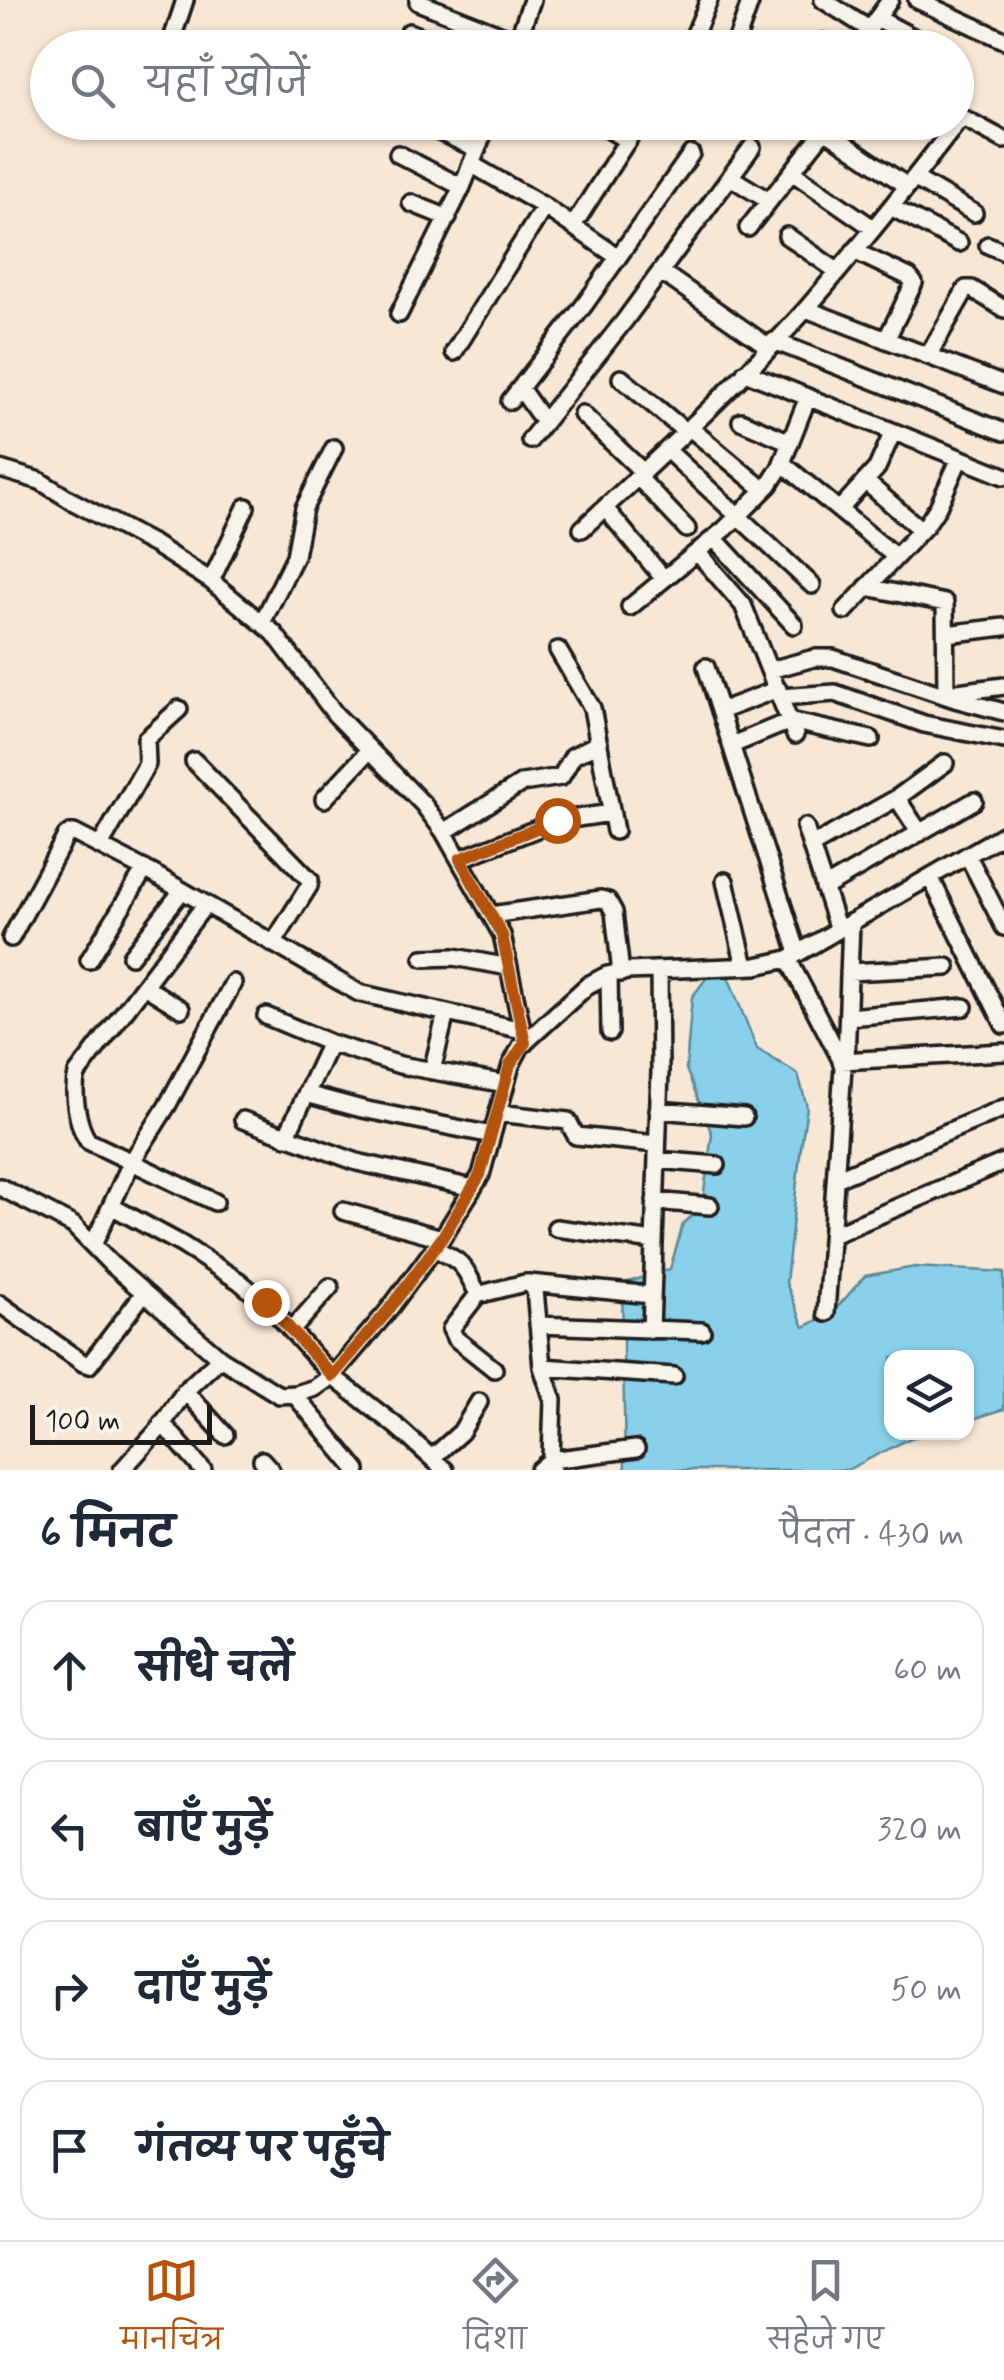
<!DOCTYPE html>
<html lang="hi">
<meta charset="utf-8">
<style>
body{margin:0;font-family:Mynerve,"Playpen Sans Deva",sans-serif;background:#f2f2f3;color:#1f2937}
.controls{position:absolute;right:30px;bottom:30px;display:grid;overflow:hidden;border-radius:20px;box-shadow:0 2px 8px #0004}
.controls button{width:90px;height:90px;display:grid;place-items:center;padding:0;border:0;border-bottom:2px solid #e0e1e3;background:#fff;color:#1f2937;font:50px sans-serif}
.scale{position:absolute;left:30px;bottom:25px;width:182px;box-sizing:border-box;padding-left:10px;border:5px solid #1c1c1c;border-top:0;font-size:28px;line-height:35px;white-space:nowrap;color:#1c1c1c;-webkit-text-stroke:8px #f7f3e8;paint-order:stroke}
.stop{position:absolute;width:30px;height:30px;margin:-22px;border:8px solid #b45309;border-radius:50%;background:#fff}
.stop.end{background:#b45309;border-color:#fff;box-shadow:0 2px 10px #0008}
.list{margin:0;padding:0;list-style:none}
h2{display:flex;justify-content:space-between;align-items:center;height:130px;margin:0;padding:0 40px;font-size:42px}
h2 small{font-size:32px;font-weight:400;color:#747a83}
.list li{display:grid;grid-template-columns:65px 1fr auto;gap:30px;align-items:center;box-sizing:border-box;height:140px;margin:0 20px 20px;padding:0 20px;border:2px solid #e0e1e3;border-radius:30px}
.list b{display:block;font-size:38px;white-space:nowrap}
.list em{font-size:32px;font-style:normal;color:#747a83}
.icon{flex:none;width:55px;height:55px;fill:none;stroke:currentColor;stroke-width:2;stroke-linecap:round;stroke-linejoin:round}
.map{position:relative;flex:none;width:1004px;height:1470px;overflow:hidden}
.search{position:absolute;background:#fff;box-shadow:0 2px 8px #0004;left:30px;right:30px;top:30px;height:110px;display:flex;align-items:center;gap:25px;box-sizing:border-box;padding:0 35px;border-radius:55px;color:#747a83;font-size:38px}
.sheet{height:770px;background:#fff}
nav{display:flex;justify-content:space-around;align-items:center;box-sizing:border-box;height:140px;border-top:2px solid #e0e1e3;background:#fff;font-size:28px;color:#747a83}
nav a{display:grid;justify-items:center;gap:5px}
nav .on{color:#b45309}
.map>svg:first-child{display:block}
.water{fill:#89d1ea;stroke:#5d8998;stroke-width:2.5}
.lines{fill:none;stroke-linecap:round;stroke-linejoin:round}
.minor-casing{stroke:#1c1c1c;stroke-width:22}
.minor{stroke:#f7f3e8;stroke-width:15}
.route{stroke:#b45309;stroke-width:12}
</style>
<div class="map">
<svg width="1004" height="1470" viewBox="0 0 1004 1470">
<rect width="100%" height="100%" fill="#f7e7d4"/>
<filter id="ink" filterUnits="userSpaceOnUse"><feTurbulence type="fractalNoise" baseFrequency=".01" numOctaves="2"/><feDisplacementMap in="SourceGraphic" scale="20" xChannelSelector="R" yChannelSelector="G"/><feConvolveMatrix kernelMatrix="1 2 1 2 8 2 1 2 1" color-interpolation-filters="sRGB"/></filter>
<g filter="url(#ink)">
<path class="water" d="M721,959l36,90 41,25 9,33 -7,47 -14,129 18,44 29,-15 32,-36 50,-9 89,5v137l-37,12 -1,-63h-74v74l35,1 -16,5 -64,32h-222l-3,-186 48,-15 13,-45 19,-17 10,-73 -26,-65 6,-72z"/>
<g class="lines">
<defs>
<path id="minor" d="M823,0l46,29
M917,0l87,40
M418,2l99,39
M877,18l56,30
M409,32l40,16
M521,32l27,16
M823,42l9,6
M169,48l16,-48
M515,48l17,-48
M689,48l20,-48
M734,48l17,-48
M856,48l34,-48
M956,61v8
M417,122l60,27
M597,122l31,19
M825,130l82,56
M398,154l64,33
M471,164l71,41 76,52
M792,172l81,56
M730,177l39,24
M914,178l60,35
M411,203l37,15
M891,207l68,36
M573,226l66,-104
M748,228l83,-106
M787,236l50,35
M988,245l16,7
M854,251l55,26 5,6 -28,57
M661,272l108,75
M806,309l198,76
M399,314l63,-127 26,-65
M774,341l230,91
M454,352l90,-145
M928,356l38,-67h6l32,20
M745,372l259,104
M621,378l65,54
M520,388l24,34
M510,401l75,-97 106,-150
M582,414l61,58
M741,421l49,21
M690,428l74,62
M530,440l95,-120 127,-173
M667,450l145,135
M782,463l114,94
M0,469l40,12 32,20 83,44 56,36 63,52 61,81 88,90 21,28 58,103 23,108
M638,477l49,52
M865,481l56,49
M605,508l59,71
M840,509l37,-41 16,-36
M582,529c77,-72 155,-143 225,-221 52,-60 102,-123 150,-185l8,-4 4,2 35,19
M714,538l80,87
M697,552l46,53 52,130
M211,581l35,-74
M867,587l78,16 1,91
M630,607l95,-78 44,-44 11,-17 28,-71
M845,611l81,-86 12,-18 22,-49
M263,621l32,-65 9,-48 30,-60
M946,634l58,-7
M558,650l34,58 23,123
M706,667l92,286
M770,670l44,-12h19l122,41 49,13
M950,693l54,-7
M781,697l54,-4 89,31 80,16
M720,711l58,-22
M732,745l58,-24 81,18
M194,761l116,119 -1,6 -36,58
M897,798l23,35
M324,799l46,-49
M805,827l33,103
M444,832l78,-49 39,-6 12,-21 26,-13
M100,846l47,-82 -1,-25 33,-30
M811,846l86,-48 48,-35
M968,856l36,71
M460,859l97,-38 54,-8
M930,877l74,148
M725,881l20,85
M824,888l150,-87
M205,905l-128,169c-5,18 0,51 11,67l127,61
M491,915l110,-16 7,2 6,11 7,61
M11,938l55,-102 4,-3h4l78,40 207,120 163,37
M131,956l50,-64
M423,958l31,-1 55,10
M788,959l52,99 3,9 -17,246
M89,960l56,-91
M849,972l98,-5
M609,975l1,57
M144,986l37,23
M266,1016l64,27 70,22 106,19
M848,1017l116,-10
M846,1060l5,-138
M841,1061l163,-9
M432,1071l14,-58
M306,1094l56,15 130,26
M658,1110l86,7
M498,1113l70,8 8,15 81,8
M243,1120l114,42 116,26
M286,1137l44,-94
M657,1160l60,5
M836,1179l168,-71
M0,1187l73,38 38,39 109,94 59,37 17,-1 19,-6 17,-12 55,-64 55,-74 39,-63 30,-110 10,-19 67,-61 19,-10 21,-4 128,-5 32,-7 216,-125
M655,1201l55,5
M111,1206l70,38 58,37 34,29 59,66 64,50 49,44
M343,1211l99,27
M556,1228l98,13
M832,1235l172,-73
M93,1245l38,-82 36,-57 66,-123
M434,1248c30,15 28,15 43,44l4,2 44,-11h4l6,7 7,77 11,33 -2,57 2,13
M529,1283l123,12
M479,1293l-28,36 4,9 39,31
M0,1304l83,59 6,2 55,-72
M538,1325l164,6
M292,1330l38,-43
M651,1330l9,-259 -1,-101
M542,1367l132,9
M185,1391l40,44
M294,1394l63,76
M162,1423l41,47
M432,1458l29,-26 18,-30
M262,1460l9,10
M122,1470l37,-41 26,-38 35,-33
M539,1470l12,-10 85,-11"/>
</defs>
<use href="#minor" class="minor-casing"/>
<use href="#minor" class="minor"/>
</g>
</g>
<g class="lines" filter="url(#ink)">
<path class="route" d="M266,1302l66,74 55,-64 55,-74 38,-63 30,-110 15,-22 -23,-108 -42,-76 97,-39"/>
</g>
</svg>
<div class="controls">
<button><svg class="icon" aria-label="layers" viewBox="0 0 24 24"><path d="M12 4l9 5-9 5-9-5zM3 14l9 5 9-5"/></svg></button>
</div>
<div class="scale">100 m</div>
<div class="stop" style="left:557px;top:820px"></div>
<div class="stop end" style="left:266px;top:1302px"></div>
<div class="search"><svg class="icon" aria-label="search" viewBox="0 0 24 24"><circle cx="10" cy="10" r="6"/><path d="M15 15l6 6"/></svg>यहाँ खोजें</div>
</div>
<section class="sheet">
<h2>6 मिनट<small>पैदल · 430 m</small></h2>
<ul class="list">
<li><svg class="icon" aria-label="ahead" viewBox="0 0 24 24"><path d="M12 20V5M6 11l6-6 6 6"/></svg><div><b>सीधे चलें</b></div><em>60 m</em></li>
<li><svg class="icon" aria-label="left" viewBox="0 0 24 24"><path d="M17 20v-9H6M10 6l-5 5 5 5"/></svg><div><b>बाएँ मुड़ें</b></div><em>320 m</em></li>
<li><svg class="icon" aria-label="right" viewBox="0 0 24 24"><path d="M7 20v-9h11M14 6l5 5-5 5"/></svg><div><b>दाएँ मुड़ें</b></div><em>50 m</em></li>
<li><svg class="icon" aria-label="arrive" viewBox="0 0 24 24"><path d="M6 21V4h12l-3 4 3 4H6"/></svg><div><b>गंतव्य पर पहुँचे</b></div></li>
</ul>
</section>
<nav>
<a class="on"><svg class="icon" aria-label="map" viewBox="0 0 24 24"><path d="M3 6l6-2 6 2 6-2v14l-6 2-6-2-6 2zM9 4v14M15 6v14"/></svg>मानचित्र</a>
<a><svg class="icon" aria-label="directions" viewBox="0 0 24 24"><path d="M12 3l9 9-9 9-9-9zM9 14v-3h6M13 9l2 2-2 2"/></svg>दिशा</a>
<a><svg class="icon" aria-label="saved" viewBox="0 0 24 24"><path d="M7 4h10v16l-5-4-5 4z"/></svg>सहेजे गए</a>
</nav>
